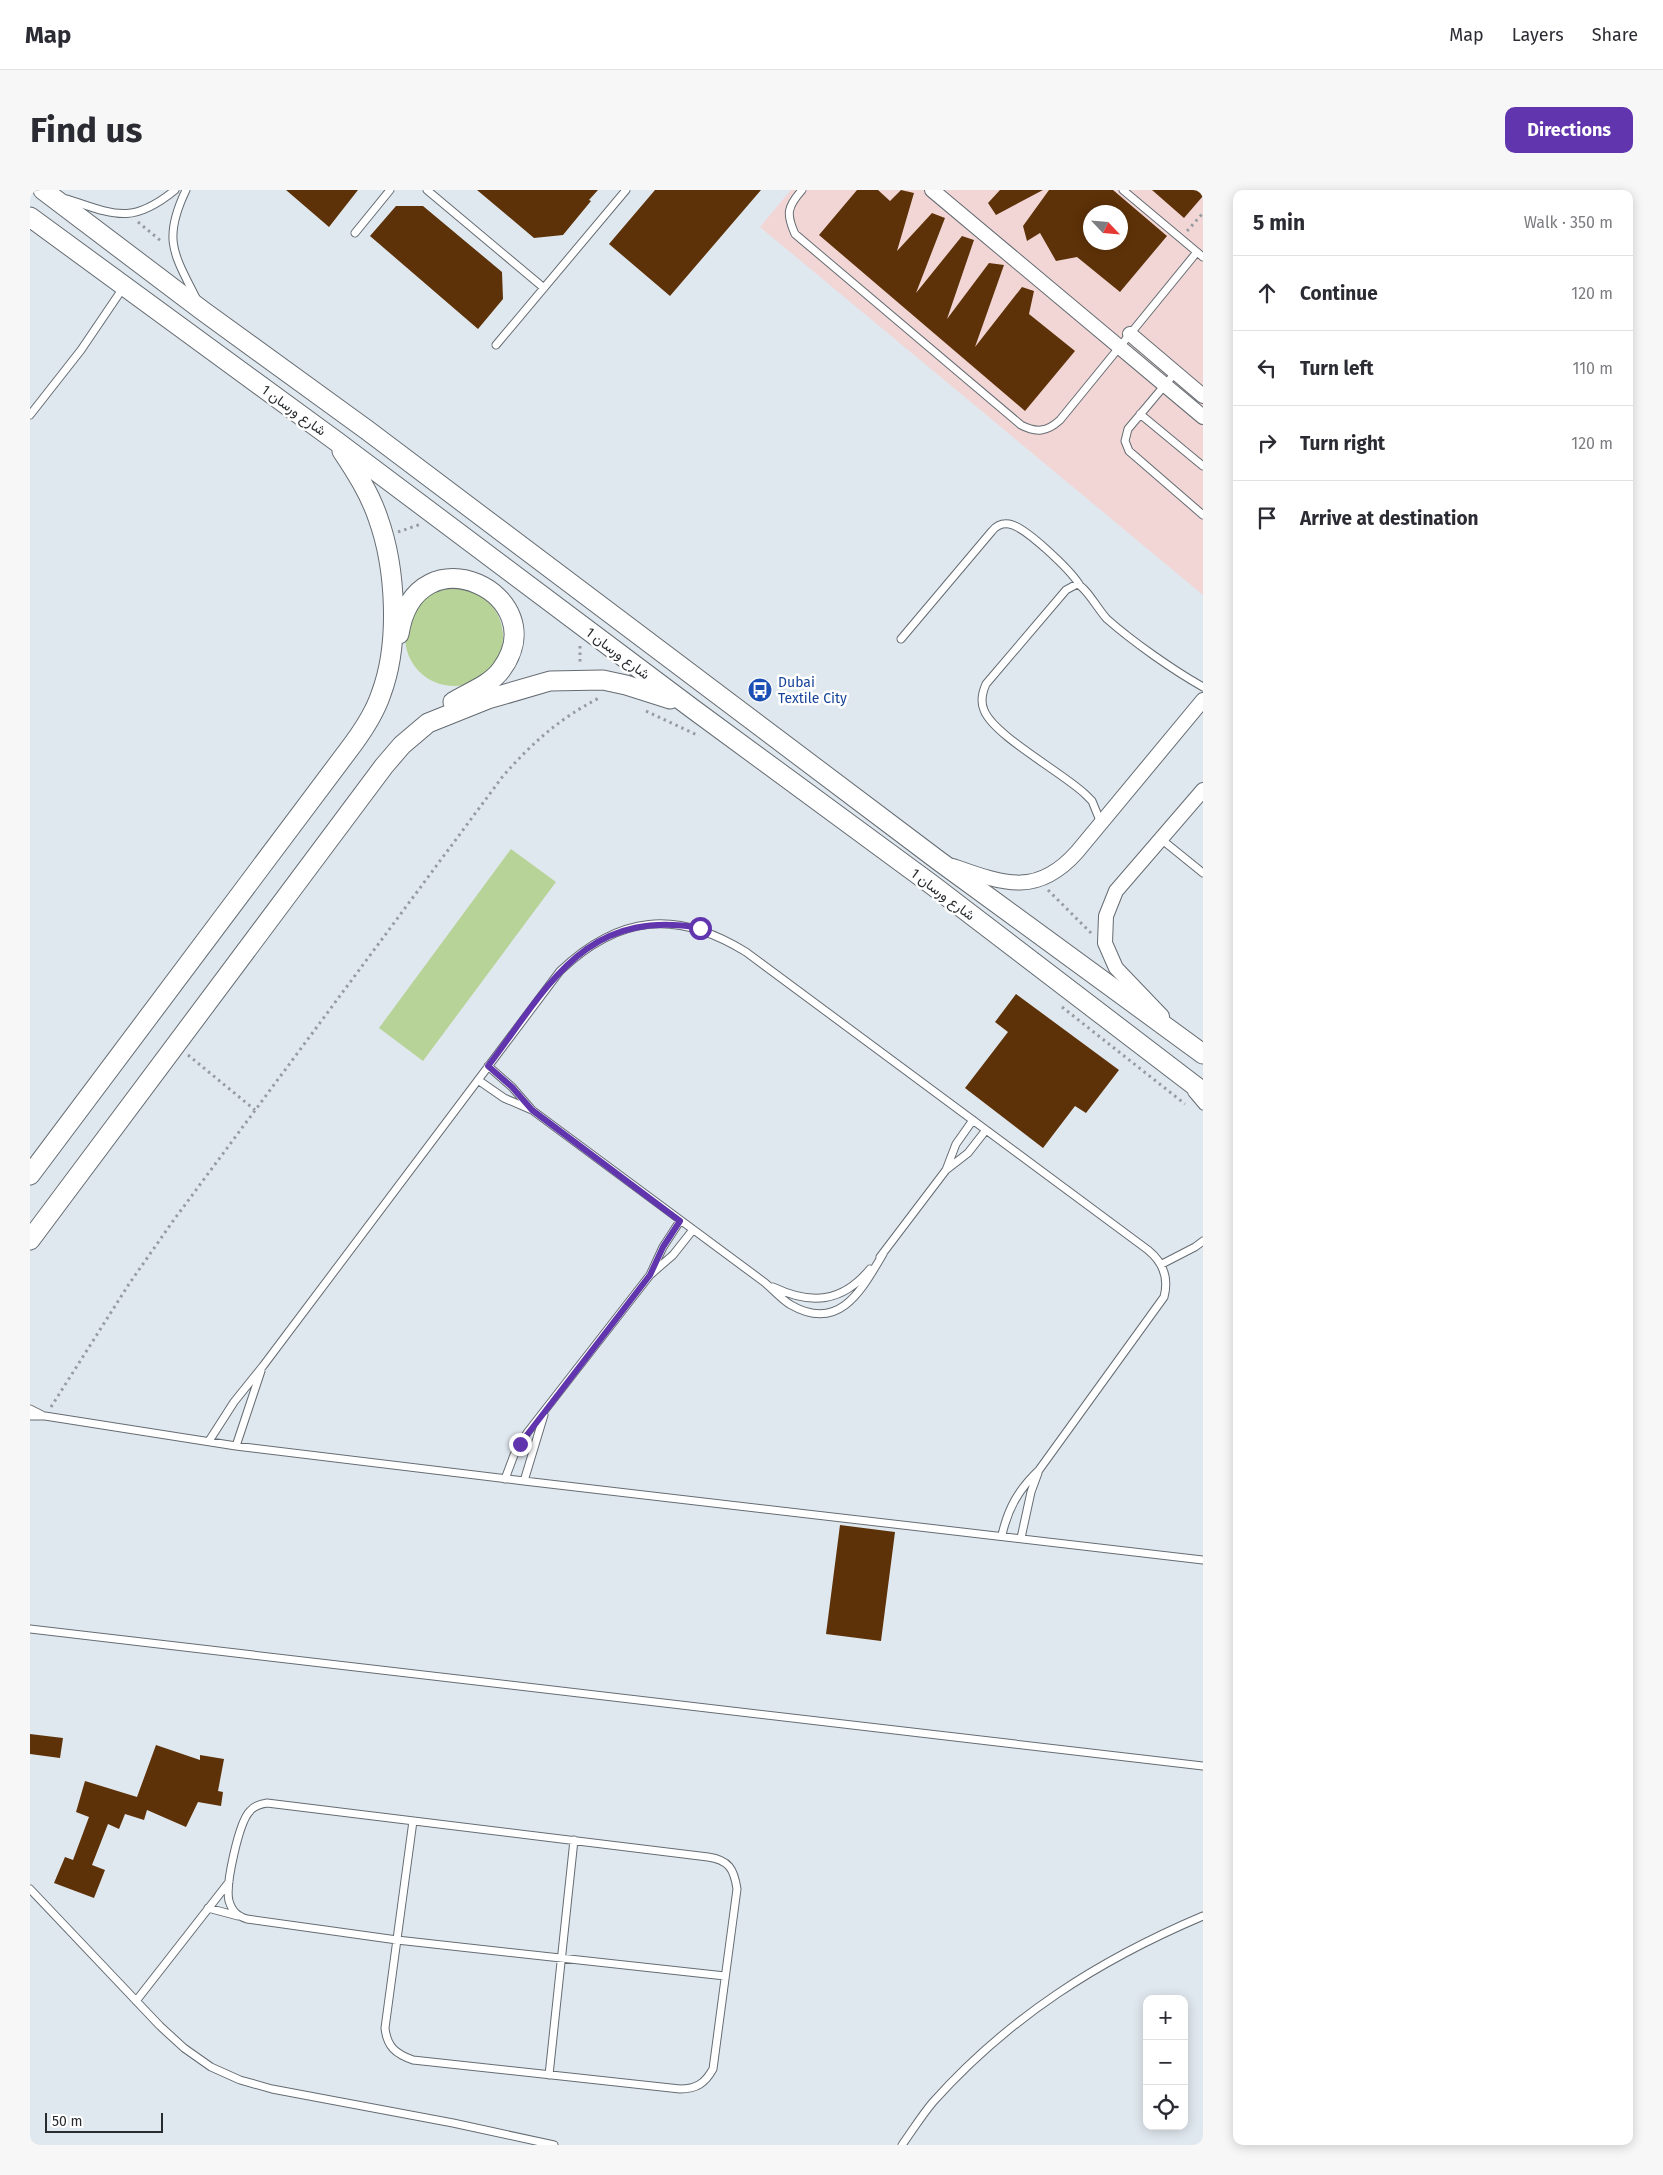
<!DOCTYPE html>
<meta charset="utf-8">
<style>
body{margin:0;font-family:"Fira Sans",Vazirmatn,sans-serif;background:#f7f7f7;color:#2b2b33}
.controls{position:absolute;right:15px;bottom:15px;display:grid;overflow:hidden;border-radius:10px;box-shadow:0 2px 12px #0003}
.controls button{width:45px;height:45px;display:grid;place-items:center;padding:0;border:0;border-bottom:1px solid #e1e1e2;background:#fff;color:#2b2b33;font:25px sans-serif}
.compass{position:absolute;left:1053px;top:15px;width:45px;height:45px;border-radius:50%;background:#fff;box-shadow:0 2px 12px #0003;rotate:116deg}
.scale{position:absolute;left:15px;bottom:12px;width:118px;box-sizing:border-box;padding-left:5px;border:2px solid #292c2f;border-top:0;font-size:14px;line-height:18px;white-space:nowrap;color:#292c2f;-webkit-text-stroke:4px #fff;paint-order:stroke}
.stop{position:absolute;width:15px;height:15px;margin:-11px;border:4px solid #6035ad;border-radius:50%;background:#fff}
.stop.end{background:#6035ad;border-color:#fff;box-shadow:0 1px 5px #0008}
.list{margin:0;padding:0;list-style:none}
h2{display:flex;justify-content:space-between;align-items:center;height:65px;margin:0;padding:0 20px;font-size:21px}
h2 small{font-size:16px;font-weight:400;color:#7c7c81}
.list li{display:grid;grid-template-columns:32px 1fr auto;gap:15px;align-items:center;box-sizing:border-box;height:75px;padding:0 20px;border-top:1px solid #e1e1e2}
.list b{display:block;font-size:19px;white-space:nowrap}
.list em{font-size:16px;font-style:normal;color:#7c7c81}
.icon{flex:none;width:28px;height:28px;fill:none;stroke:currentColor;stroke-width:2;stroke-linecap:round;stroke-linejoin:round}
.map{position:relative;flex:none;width:1173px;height:1955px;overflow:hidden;border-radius:10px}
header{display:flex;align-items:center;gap:30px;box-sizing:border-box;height:70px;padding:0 25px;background:#fff;border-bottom:1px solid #e1e1e2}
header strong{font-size:24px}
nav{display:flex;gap:28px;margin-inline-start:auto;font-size:18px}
.intro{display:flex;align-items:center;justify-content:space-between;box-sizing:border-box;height:120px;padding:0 30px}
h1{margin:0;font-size:35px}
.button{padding:12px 22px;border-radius:10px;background:#6035ad;color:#fff;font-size:18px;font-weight:700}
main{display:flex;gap:30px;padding:0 30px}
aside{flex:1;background:#fff;border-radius:10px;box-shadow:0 2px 12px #0003}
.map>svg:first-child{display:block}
.commercial{fill:#f1d6d5;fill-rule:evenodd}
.green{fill:#b8d397}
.building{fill:#5e3208;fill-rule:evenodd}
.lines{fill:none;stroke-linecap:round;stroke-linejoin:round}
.lane-casing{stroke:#656c72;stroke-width:9}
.street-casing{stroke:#656c72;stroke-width:16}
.secondary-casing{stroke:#656c72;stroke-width:21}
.path{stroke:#969ca1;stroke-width:3;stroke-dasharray:2.5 4;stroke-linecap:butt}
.lane{stroke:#fff;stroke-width:7}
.street{stroke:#fff;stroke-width:14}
.secondary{stroke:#fff;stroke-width:19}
.route{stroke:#6035ad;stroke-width:6}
.labels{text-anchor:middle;stroke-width:5;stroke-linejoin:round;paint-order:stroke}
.street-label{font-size:14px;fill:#292c2f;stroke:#fff}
.transit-label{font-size:14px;fill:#164399;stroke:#fff;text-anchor:start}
</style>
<header>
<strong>Map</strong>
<nav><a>Map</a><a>Layers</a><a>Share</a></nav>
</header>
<div class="intro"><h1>Find us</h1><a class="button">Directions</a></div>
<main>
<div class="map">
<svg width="1173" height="1955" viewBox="0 0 1173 1955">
<rect width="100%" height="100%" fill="#e0e8ef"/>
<path class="commercial" d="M761,0h412v405l-443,-368zM1060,22h30v30h-30z"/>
<path class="green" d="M375 447a49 49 0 1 1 98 0a49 49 0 1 1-98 0Z
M481,659l45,33 -133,179 -44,-33z"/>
<path class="building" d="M256,0h72l-29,37z
M447,0h121l-9,10 2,1 -28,34 -29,3z
M625,0h106l-91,106 -61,-52z
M827,0h21l12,11 11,-11 13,3 -17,58 35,-38 13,5 -29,75 46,-57 12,4 -27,79 42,-56 15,2 -29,82 47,-60 12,4 -5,23 46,37 -50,60 -206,-176z
M970,0h43l-47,25 -8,-12z
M1019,0h64l54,46 -47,56 -43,-35 -21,4 -16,-28 -13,8 -4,-15zM1060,22h30v30h-30z
M1122,0h51v6l-19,22z
M366,16h27l79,66 1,27 -25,30 -108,-93z
M986,804l103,76 -33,43 -11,-7 -32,42 -78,-60 43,-56 -13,-10z
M810,1335l55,7 -14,109 -55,-7z
M0,1544l33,4 -3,20 -30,-4z
M126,1555l44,15v-5l24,4 -6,32 5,1 -2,14 -23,-4 -12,25 -39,-17 -3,10 -19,-6 -6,15 -11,-5 -16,41 13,5 -11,28 -40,-15 11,-26 8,3 16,-43 -13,-5 9,-31 52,16z"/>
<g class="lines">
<defs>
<path id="lane" d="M156,0c-24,50 -12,64 11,110
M397,0l117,98
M772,0c-15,17 -16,24 -7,44l226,191c15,8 26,7 39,-5l137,-168
M1093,0l80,67
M37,9c48,16 65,26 108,-9
M325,43l35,-43
M466,155l130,-155
M1145,183l-47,56 -3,12 4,10 74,64
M1110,224l63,52
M0,225l51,-65 42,-62
M871,449l91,-108c4,-5 10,-8 17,-7 16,2 61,46 70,60
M1071,633l-9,-22 -7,-7c-22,-21 -92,-59 -101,-84 -4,-9 -2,-17 2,-26l80,-94 11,-6c9,3 22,27 30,35 26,23 66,51 96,68
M1131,649l42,34
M458,876l24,21 20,23 232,172c9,7 17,17 27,23 49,28 71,-16 92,-51
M448,890l26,18 28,12
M1162,903l11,13
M916,980l10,-26 17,-24
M850,1067l66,-87 22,-17 18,-23
M1132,1074l33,-17 8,-6
M620,1085l23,-20 19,-24
M743,1097c38,18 69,16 97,-18
M0,1219l12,6
M0,1226h15l191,30 288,35 679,79
M179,1251l25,-39 29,-36 297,-395c59,-56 116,-62 186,-19l402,298c16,13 21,28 16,47l-125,173c-20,19 -31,38 -37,65
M206,1256l25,-75
M475,1289l9,-24 13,-22 123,-158 13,-28 17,-26
M494,1291l20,-66
M991,1348l10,-46 7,-19
M0,1439l1173,137
M383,1631l-28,207c2,19 11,26 28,32l267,29c17,0 25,-6 33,-20l24,-180c-3,-20 -8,-29 -29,-32l-441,-54c-7,1 -13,3 -17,8 -11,11 -25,74 -21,90 3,10 8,15 18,18l150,21 328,36
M0,1699l130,137 24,22 27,19 29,13 32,9 181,34 101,22
M178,1718l30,8
M106,1811l93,-119
M519,1885l25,-235
M872,1955c10,-14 20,-30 31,-43 76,-85 166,-142 270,-186"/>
<path id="street" d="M902,0l271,227
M1100,144l73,62
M923,676c51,18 84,31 124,-14l126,-152
M1132,826l-46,-48 -11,-25 1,-27 10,-25 87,-101"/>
<path id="secondary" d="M13,0l160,121 164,119 572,431 264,193
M0,27l306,224 357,268 238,175 272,208
M369,444c17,-107 158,-39 102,36 -11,15 -32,22 -48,32
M0,985l323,-431c11,-15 22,-32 28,-50 19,-50 15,-126 -3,-176 -8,-24 -22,-46 -36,-67
M0,1050l354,-474 18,-21 26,-22 60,-24 62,-18 53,-1 23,5 44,14"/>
</defs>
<use href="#lane" class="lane-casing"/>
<use href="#street" class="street-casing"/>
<use href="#secondary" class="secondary-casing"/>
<path class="path" d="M108,32l23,19
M1157,41l16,-18
M368,342l23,-8
M550,456v18
M616,521l53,25
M1018,700l43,43
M1032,817l123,97
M158,865l67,55
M21,1217l78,-123 44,-63 330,-445c30,-34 56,-57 96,-78"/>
<use href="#lane" class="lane"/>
<use href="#street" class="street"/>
<use href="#secondary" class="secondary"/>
</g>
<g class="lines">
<path class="route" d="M490,1254l130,-169 13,-28 17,-26 -148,-111 -20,-23 -24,-21c61,-80 96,-158 212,-138"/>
</g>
<defs>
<symbol id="bus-disc" viewBox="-11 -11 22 22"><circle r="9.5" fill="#1a4fb4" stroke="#fff"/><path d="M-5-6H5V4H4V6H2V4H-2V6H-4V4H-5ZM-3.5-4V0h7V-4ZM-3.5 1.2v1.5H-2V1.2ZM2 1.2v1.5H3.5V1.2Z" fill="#fff"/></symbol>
</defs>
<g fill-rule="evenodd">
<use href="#bus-disc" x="716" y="486" width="28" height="28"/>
</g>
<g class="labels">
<g class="street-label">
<text transform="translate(264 220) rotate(36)" y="5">شارع ورسان 1</text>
<text transform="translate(588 463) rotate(37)" y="5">شارع ورسان 1</text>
<text transform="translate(913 704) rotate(37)" y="5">شارع ورسان 1</text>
</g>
<g class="transit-label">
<text x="748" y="497">Dubai<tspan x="748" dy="16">Textile City</tspan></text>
</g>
</g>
</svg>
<div class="controls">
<button>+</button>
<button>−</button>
<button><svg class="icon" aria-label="locate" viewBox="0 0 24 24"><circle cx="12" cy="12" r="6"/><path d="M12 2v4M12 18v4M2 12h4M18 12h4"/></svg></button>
</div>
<svg class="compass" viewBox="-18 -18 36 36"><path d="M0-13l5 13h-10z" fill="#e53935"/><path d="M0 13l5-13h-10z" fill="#7c7c81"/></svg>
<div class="scale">50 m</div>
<div class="stop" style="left:670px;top:738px"></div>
<div class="stop end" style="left:490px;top:1254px"></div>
</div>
<aside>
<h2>5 min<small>Walk · 350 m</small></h2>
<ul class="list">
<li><svg class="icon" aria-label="ahead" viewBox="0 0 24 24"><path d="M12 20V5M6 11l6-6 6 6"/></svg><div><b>Continue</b></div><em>120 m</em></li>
<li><svg class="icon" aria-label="left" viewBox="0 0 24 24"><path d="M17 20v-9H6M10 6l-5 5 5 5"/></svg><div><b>Turn left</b></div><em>110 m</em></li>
<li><svg class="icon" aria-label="right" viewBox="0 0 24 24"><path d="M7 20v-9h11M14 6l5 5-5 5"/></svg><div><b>Turn right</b></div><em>120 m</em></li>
<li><svg class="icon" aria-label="arrive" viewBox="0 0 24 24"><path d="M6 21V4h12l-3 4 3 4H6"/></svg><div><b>Arrive at destination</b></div></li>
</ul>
</aside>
</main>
